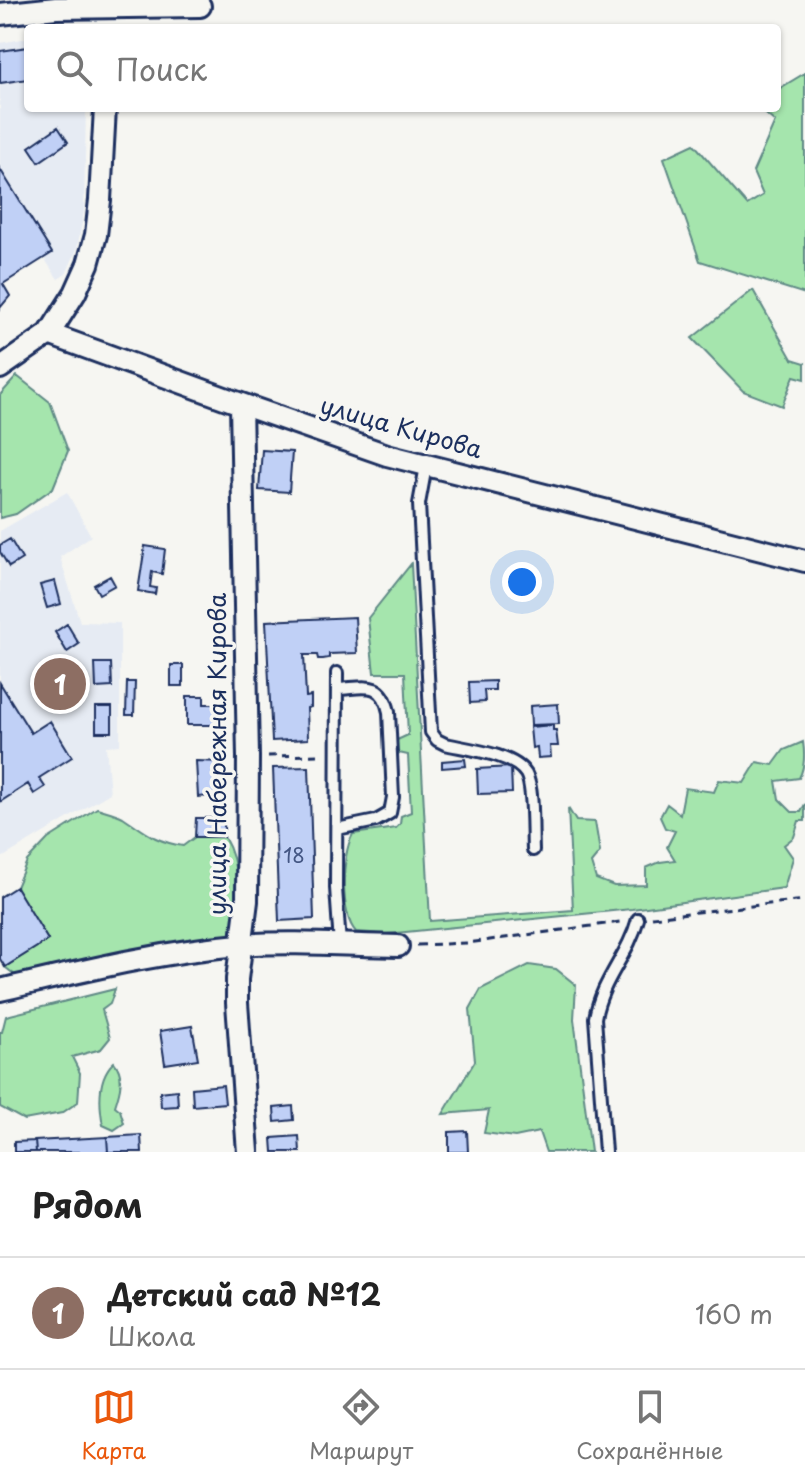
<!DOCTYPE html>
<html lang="ru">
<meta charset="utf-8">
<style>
body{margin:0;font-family:"Playpen Sans",sans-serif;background:#f6f6f6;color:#222}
.you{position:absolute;left:522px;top:582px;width:28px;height:28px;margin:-20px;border:6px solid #fff;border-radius:50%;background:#1a73e8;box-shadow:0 0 0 12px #1a73e833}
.badge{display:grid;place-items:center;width:52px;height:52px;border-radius:50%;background:#ea580c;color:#fff;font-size:26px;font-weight:700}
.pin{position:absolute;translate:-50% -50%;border:4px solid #fff;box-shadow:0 2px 8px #0006}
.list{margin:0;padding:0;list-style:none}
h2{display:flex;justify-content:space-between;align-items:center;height:104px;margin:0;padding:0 32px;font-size:34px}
h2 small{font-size:26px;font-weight:400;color:#767676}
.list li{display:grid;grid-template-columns:52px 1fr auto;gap:24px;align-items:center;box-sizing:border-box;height:112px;padding:0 32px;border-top:2px solid #e0e0e0}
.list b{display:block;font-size:30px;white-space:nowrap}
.list p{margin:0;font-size:26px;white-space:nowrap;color:#767676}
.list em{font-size:26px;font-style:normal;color:#767676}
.icon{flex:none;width:44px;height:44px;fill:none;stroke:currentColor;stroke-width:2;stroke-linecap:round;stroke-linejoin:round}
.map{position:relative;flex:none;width:805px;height:1152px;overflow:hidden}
.search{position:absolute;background:#fff;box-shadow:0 2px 6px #0004;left:24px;right:24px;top:24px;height:88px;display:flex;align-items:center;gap:20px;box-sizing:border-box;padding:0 28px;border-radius:8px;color:#767676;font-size:30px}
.sheet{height:216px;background:#fff}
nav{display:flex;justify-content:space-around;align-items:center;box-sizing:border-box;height:112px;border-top:2px solid #e0e0e0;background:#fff;font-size:22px;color:#767676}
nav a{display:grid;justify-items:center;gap:4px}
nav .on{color:#ea580c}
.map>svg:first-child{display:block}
.built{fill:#e6ebf3}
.green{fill:#a5e5ad;stroke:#608a86;stroke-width:2}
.building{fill:#c0d0f6;stroke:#1b2f5e;stroke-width:2}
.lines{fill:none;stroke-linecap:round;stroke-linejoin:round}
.lane-casing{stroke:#1b2f5e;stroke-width:16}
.street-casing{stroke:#1b2f5e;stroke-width:26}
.path{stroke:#1b2f5e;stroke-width:3;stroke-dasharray:8 6;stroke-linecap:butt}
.lane{stroke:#f6f6f2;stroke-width:10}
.street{stroke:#f6f6f2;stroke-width:20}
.labels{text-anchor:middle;stroke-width:7;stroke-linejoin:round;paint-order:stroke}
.number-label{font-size:20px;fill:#445784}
.street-label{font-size:24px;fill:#1b2f5e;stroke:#f6f6f2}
</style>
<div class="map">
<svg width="805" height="1152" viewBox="0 0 805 1152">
<rect width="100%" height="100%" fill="#f6f6f2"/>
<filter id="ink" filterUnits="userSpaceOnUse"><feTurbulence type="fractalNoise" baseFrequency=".0125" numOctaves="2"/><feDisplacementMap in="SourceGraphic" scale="16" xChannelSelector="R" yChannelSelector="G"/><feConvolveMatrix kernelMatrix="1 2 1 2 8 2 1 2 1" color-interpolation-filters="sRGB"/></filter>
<g filter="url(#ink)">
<path class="built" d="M28,38v70h58l-2,104 -7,37 -11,25 -8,5 -14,-21 -41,26 7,12 -10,12v-265z
M67,492l24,44 -31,21 20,65 40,1v122l-14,1 4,47 -110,66v-328z"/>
<path class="green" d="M805,73v221l-105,-33 -36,-103 30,-14 53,61 16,-10 -10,-23 22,-50 -16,-14h18v-22l3,2z
M753,290l39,69 13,4v16l-11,-3 -12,30 -39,-15 -51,-53z
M17,376l33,26 18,49 -15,37 -37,26 -16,4v-123z
M411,564l19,357 143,-11 -5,-102 8,13 19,1 5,30 -9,11 5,16 18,7 32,-1v-17l14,-6 15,-2 -8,-13 8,-16 -10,-3 -5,-11 7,-13 13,10 5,-26 29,4 5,-12 25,3 13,-21 16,3 11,-15 19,-8c2,13 2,25 -4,36l-23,3 3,18 13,13h9l4,-8v17h-6l-5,16 -10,8 9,13 -9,30 -152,21 -246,25 -30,-2c-16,-17 -15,-77 -3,-98l43,-6 4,-4 1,-8 10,-4 -3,-57 -9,-2 -5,-6 1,-6 13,-6 -3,-62h-31l-6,-55z
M97,808c9,3 18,5 26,9 23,15 30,24 60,29l12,-9h29c17,28 16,68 8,99l-69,10 -135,30 -13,-1 -10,-8 43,-27 -32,-53 11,-26 21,-22z
M529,965l27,4 20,16 -2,34 17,133h-45l-7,-20 -24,5 -31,-4 5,-23 -46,4 32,-53 -5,-52 11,-20z
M115,989l-5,15 -8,6 8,28 -9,11 -29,8 8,16 -2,29 -16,11 -38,7 -24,-13v-75h2l4,-16z
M114,1062c11,13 6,29 1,44l5,4 4,13 -10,7 -11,-5c-4,-21 -6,-48 11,-63z"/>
<path class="building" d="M28,47v32l-28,4v-32z
M58,127l10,15 -29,20 -10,-15z
M0,169l52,84 -49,31 7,12 -10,12z
M262,450l30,2 -3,40 -30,-2z
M10,539l12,20 -13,8 -9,-15v-7z
M145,546l20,3 -3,25 -10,-2 -2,15 6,1 -1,6 -17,-3z
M110,576l5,9 -16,9 -5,-9z
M55,581l6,23 -14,4 -7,-23z
M355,617l2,36 -28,1v4l-6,1h-5l-1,-4h-13l2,42 5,-1v11l-4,1 1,31 -36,2 -6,-120z
M67,624l12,20 -12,8 -12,-20z
M95,663h16l1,24 -16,1z
M171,665h12v21h-12z
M495,681v9h-11l1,12 -15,1 -1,-21z
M127,682h8l-1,33h-8z
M0,683l31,50 19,-12 22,36 -33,21 6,9 -11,7 -6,-10 -28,18z
M187,696h17v8h20v21h-37z
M558,704l1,20 -28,1 -1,-19z
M96,707h16v25h-16z
M553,725v5h3l2,16h-8l1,11 -13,1 -1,-11 -5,1 -2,-21z
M465,759l1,7 -24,2v-7z
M196,761l29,1v23h-3v10l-24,2z
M309,767l5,152 -35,2 -6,-153z
M511,767l1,26 -34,1 -1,-25z
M196,818h28v19h-29z
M16,887l32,53 -43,27 -5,-8v-62z
M192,1026l6,33 -33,5 -5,-33z
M223,1085l2,18 -32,3 -1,-18z
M177,1090l1,16 -17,1 -1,-15z
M293,1106l1,14 -19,2 -1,-14z
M467,1131l1,21h-19v-20z
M141,1135l1,17h-34l-1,-15z
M299,1136l1,16h-27l-1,-14z
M107,1137l1,15h-72l-1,-11z
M35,1141l1,11h-22v-10z"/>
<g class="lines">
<defs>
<path id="lane" d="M426,466l-7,38 12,228 6,8 8,4c22,5 69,10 81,30 8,14 6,58 7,76
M337,673l-1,215 4,57
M337,829l39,-8 14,-8 3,-16 -4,-85c-7,-33 -25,-24 -52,-23
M605,1152l-10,-134c7,-39 33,-62 43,-99"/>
<path id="street" d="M0,14l56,-6 144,-2
M49,334l192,70 146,51 418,106
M0,368l49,-34 26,-41 13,-29 8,-29 4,-35 5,-92
M241,404l7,353 -1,144 -10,78v24l11,149
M0,990c79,-18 158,-38 239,-45 52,-4 106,0 159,1"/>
</defs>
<use href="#lane" class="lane-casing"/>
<use href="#street" class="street-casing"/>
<path class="path" d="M268,756l53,-1
M652,917l153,-17
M417,945l51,-2 152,-21"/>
<use href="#lane" class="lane"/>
<use href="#street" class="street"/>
</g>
</g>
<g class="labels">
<g class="number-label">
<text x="294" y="863">18</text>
</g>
<g class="street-label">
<text transform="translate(401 428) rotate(16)" y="8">улица Кирова</text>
<text transform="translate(218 754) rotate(-90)" y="8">улица Набережная Кирова</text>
</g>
</g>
</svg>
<div class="you"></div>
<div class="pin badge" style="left:60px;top:684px;background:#8d6e63">1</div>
<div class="search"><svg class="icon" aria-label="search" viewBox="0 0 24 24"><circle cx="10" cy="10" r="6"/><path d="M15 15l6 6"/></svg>Поиск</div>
</div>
<section class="sheet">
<h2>Рядом<small></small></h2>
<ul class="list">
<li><span class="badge" style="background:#8d6e63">1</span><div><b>Детский сад №12</b><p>Школа</p></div><em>160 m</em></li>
</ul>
</section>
<nav>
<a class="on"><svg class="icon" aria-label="map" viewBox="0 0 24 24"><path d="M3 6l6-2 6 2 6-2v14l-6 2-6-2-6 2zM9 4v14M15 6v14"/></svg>Карта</a>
<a><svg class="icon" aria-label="directions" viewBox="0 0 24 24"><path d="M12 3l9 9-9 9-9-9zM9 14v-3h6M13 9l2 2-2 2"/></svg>Маршрут</a>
<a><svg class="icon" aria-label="saved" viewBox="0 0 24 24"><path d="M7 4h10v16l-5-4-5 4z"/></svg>Сохранённые</a>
</nav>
